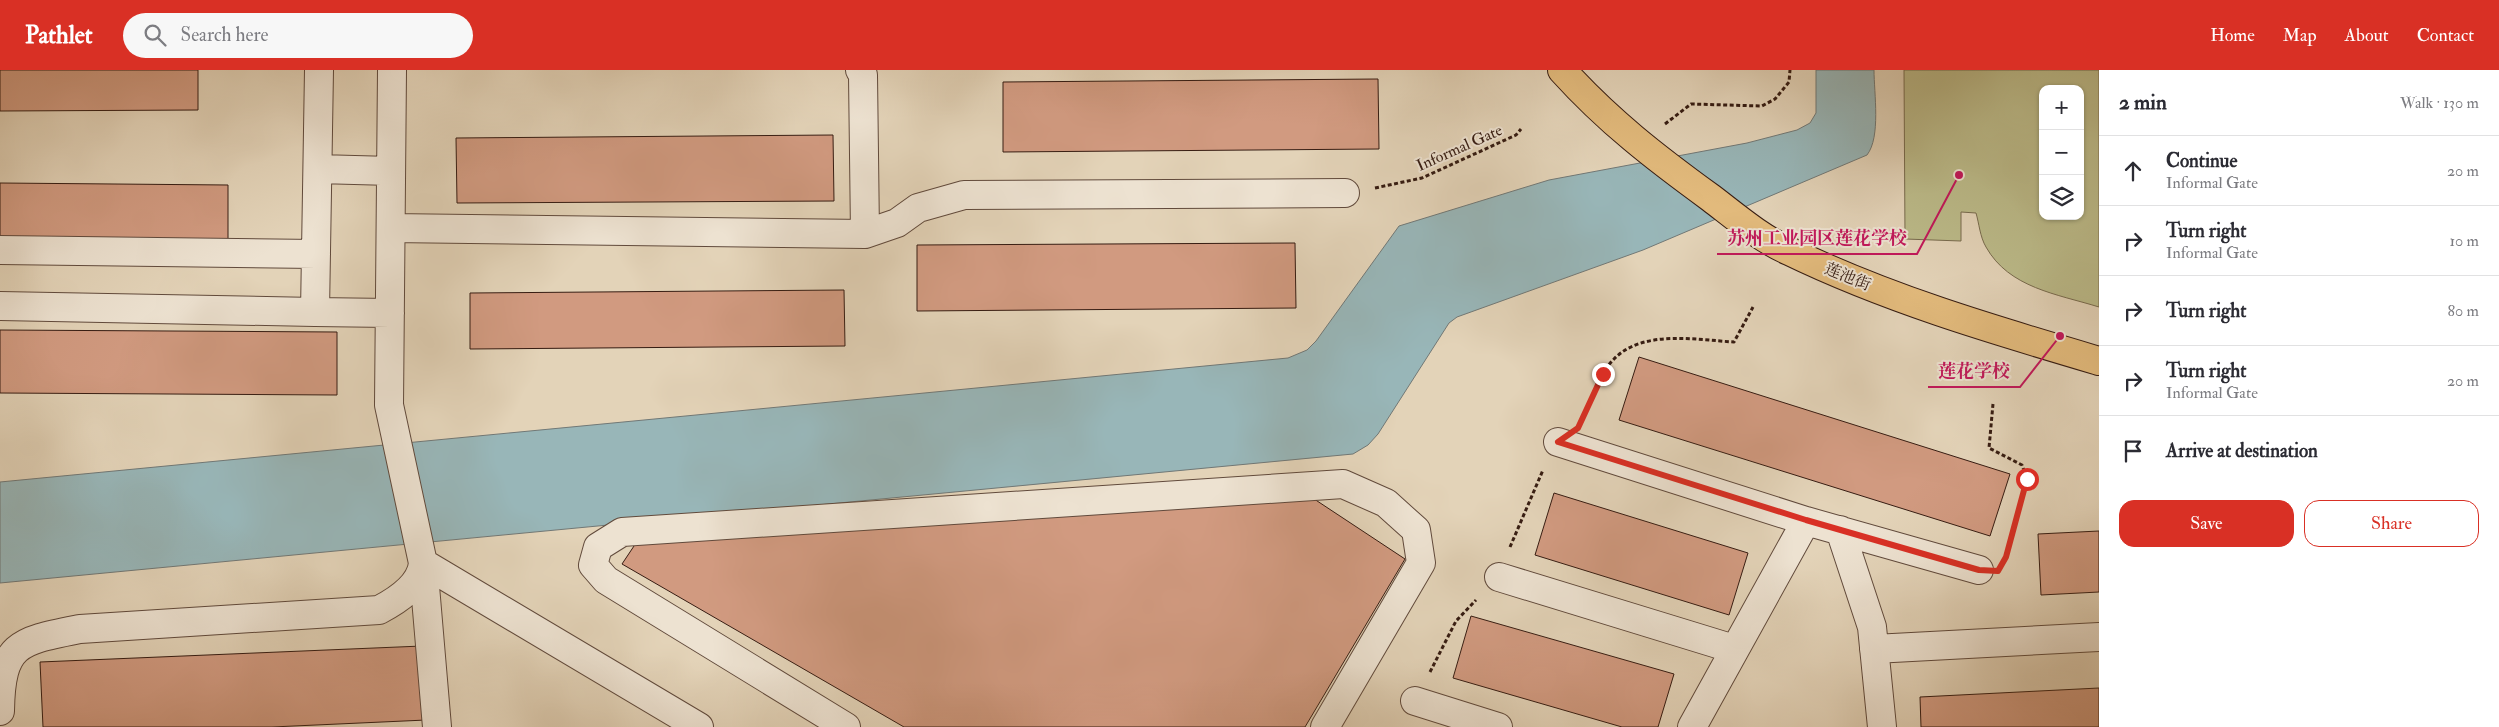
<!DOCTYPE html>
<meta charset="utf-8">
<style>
body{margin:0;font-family:"IM FELL Double Pica","Noto Serif SC",serif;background:#f7f7f7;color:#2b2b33}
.controls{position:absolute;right:15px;top:15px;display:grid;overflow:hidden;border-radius:10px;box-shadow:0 1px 4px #0004}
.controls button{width:45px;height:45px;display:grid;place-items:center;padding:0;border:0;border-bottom:1px solid #e1e1e2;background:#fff;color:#2b2b33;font:25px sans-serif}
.stop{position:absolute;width:15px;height:15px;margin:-11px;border:4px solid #d93025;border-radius:50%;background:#fff}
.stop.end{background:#d93025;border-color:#fff;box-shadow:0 1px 5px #0008}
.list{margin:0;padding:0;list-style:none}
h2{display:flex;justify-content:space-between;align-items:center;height:65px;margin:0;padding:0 20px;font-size:21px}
h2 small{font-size:16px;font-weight:400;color:#7c7c81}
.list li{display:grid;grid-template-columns:32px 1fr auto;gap:15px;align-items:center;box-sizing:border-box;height:70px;padding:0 20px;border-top:1px solid #e1e1e2}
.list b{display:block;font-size:19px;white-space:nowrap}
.list p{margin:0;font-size:16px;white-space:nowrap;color:#7c7c81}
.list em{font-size:16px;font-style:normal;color:#7c7c81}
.actions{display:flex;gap:10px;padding:15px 20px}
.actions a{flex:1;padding:11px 0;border:1px solid #d93025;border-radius:15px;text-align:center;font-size:18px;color:#d93025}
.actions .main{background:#d93025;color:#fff}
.icon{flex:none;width:28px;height:28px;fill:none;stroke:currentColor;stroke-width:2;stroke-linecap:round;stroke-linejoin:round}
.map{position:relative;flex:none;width:2099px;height:657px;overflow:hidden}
header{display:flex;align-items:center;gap:30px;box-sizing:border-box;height:70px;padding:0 25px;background:#d93025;color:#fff}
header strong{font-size:24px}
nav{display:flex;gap:28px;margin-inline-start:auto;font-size:18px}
.search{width:350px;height:45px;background:#f7f7f7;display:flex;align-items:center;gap:12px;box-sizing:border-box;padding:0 18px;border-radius:28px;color:#7c7c81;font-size:19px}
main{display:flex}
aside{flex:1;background:#fff}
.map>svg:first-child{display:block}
.green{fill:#bbba89;stroke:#786b4e;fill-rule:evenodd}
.water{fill:#98b6b8;stroke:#717876}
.building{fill:#d19a80;stroke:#361c12}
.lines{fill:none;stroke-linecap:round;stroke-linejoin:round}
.minor-casing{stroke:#614a3c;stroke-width:30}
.major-casing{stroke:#361c12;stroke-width:30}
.path{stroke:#361c12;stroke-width:3;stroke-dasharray:4 2.5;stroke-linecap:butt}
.minor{stroke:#ede2d1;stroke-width:28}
.major{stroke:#e2ba7c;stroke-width:28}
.route{stroke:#d93025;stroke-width:6}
.labels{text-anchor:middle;stroke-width:4;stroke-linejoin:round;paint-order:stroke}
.street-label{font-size:16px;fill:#361c12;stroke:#ede2d1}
.leader{fill:none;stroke:#c2185b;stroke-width:2}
.callout-dot{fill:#c2185b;stroke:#ede2d1;stroke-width:2}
.callout-label{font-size:18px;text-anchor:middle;font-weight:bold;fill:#c2185b;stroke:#ede2d1;stroke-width:4;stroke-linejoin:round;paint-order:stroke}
</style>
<header>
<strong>Pathlet</strong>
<div class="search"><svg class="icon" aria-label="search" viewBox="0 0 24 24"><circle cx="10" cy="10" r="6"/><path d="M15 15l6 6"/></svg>Search here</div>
<nav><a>Home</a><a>Map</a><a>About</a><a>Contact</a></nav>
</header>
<main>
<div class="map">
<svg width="2099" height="657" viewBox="0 0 2099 657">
<rect width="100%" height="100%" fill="#e3d3b8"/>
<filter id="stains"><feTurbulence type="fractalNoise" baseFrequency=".004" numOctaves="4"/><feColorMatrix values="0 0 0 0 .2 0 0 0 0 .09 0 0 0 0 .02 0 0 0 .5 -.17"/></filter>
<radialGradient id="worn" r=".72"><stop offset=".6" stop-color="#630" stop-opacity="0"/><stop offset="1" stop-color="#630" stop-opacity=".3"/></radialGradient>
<path class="green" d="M1904,0h195v237c-42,-13 -90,-19 -113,-60 -6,-10 -7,-24 -10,-34l-15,-1v29l-56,-2zM2043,19h37v127h-37z"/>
<path class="water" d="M1816,0h58c0,23 7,67 -7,85l-224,95 -186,67 -8,6 -71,111 -10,11 -15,9 -1353,129v-101l1288,-124 19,-8 9,-9 83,-115 150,-46 198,-37 50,-13 13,-7 6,-10z"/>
<path class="building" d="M0,0h198v40l-198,1z
M1378,9l1,70 -376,3v-70z
M833,65l1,66 -377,2 -1,-65z
M0,113l228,2v62l-228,-2z
M1295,173l1,65 -379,3v-66z
M844,220l1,56 -375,3v-56z
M0,260l337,2v63l-337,-2z
M1639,287l371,117 -20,62 -371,-116z
M1296,417l109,72 -100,168h-401l-282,-163 20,-30z
M1554,423l194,60 -19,62 -194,-60z
M2099,461v61l-58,3 -3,-61z
M1471,546l203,58 -16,53h-36l-169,-49z
M422,576l4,74 -154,7h-229l-3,-65z
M2099,618v39h-178l-1,-30z"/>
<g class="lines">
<defs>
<path id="minor" d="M319,0l-4,242 75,1
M392,0l-3,335 34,158 14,164
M318,99l73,2
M391,158l474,6 -2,-159 -3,-5
M865,164l32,-11 21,-15 46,-13 381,-2
M0,180l316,4
M0,236l315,6
M1558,372l248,79 173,49
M1840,460l32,97 10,100
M423,493l276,164
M1499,507l235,72
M1874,579l225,-12
M1415,631l83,26
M0,641c1,-68 19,-70 80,-82l299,-19c19,-10 42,-25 44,-47
M846,657l-240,-147 -13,-15 5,-18 24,-15 721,-48 43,19 30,27 5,33 -96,164
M1692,657l114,-206"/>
<path id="major" d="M1562,0c46,51 94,88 149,128 25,19 49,40 78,53 99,48 205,79 310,110"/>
</defs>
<use href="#minor" class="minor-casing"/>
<use href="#major" class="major-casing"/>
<path class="path" d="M1665,54l26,-20 71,2 13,-7 14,-17 1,-12
M1375,118l47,-10 94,-43 5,-6
M1993,334l-4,44 33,17 5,14 -20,74
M1583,347c9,-19 16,-43 31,-58 29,-30 83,-19 120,-17l19,-35
M1510,477l33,-77
M1430,602l26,-51 20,-21"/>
<use href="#minor" class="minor"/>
<use href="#major" class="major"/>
</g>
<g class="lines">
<path class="route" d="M1603,304l-25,54 -20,14 248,78 173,50 19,1 8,-14 21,-78"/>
</g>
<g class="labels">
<g class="street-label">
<text transform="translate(1459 77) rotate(-24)" y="6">Informal Gate</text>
<text transform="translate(1848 206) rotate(22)" y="6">莲池街</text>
</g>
</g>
<path class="leader" d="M1959 105L1917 184H1717M2060 266L2020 317H1928"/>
<g class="callout-dot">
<circle cx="1959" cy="105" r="5"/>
<circle cx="2060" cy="266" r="5"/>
</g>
<g class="callout-label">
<text x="1817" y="174">苏州工业园区莲花学校</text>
<text x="1974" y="307">莲花学校</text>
</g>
<rect width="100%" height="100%" filter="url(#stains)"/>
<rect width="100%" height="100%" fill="url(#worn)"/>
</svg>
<div class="controls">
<button>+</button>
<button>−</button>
<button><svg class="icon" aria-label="layers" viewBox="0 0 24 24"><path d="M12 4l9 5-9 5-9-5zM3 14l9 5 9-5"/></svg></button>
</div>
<div class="stop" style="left:2027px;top:409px"></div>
<div class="stop end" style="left:1603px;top:304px"></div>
</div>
<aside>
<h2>2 min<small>Walk · 130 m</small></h2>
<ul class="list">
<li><svg class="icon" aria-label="ahead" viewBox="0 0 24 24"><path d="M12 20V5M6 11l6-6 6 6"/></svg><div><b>Continue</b><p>Informal Gate</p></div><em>20 m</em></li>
<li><svg class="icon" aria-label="right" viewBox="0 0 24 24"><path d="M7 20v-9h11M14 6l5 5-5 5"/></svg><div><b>Turn right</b><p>Informal Gate</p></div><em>10 m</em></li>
<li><svg class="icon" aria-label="right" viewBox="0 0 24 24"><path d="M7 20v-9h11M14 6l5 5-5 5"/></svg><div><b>Turn right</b></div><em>80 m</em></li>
<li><svg class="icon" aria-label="right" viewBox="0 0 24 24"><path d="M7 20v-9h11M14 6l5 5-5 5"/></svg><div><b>Turn right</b><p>Informal Gate</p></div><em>20 m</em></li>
<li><svg class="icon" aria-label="arrive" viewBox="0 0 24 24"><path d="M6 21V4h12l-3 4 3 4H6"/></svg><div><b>Arrive at destination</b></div></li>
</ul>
<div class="actions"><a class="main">Save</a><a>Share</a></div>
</aside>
</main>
